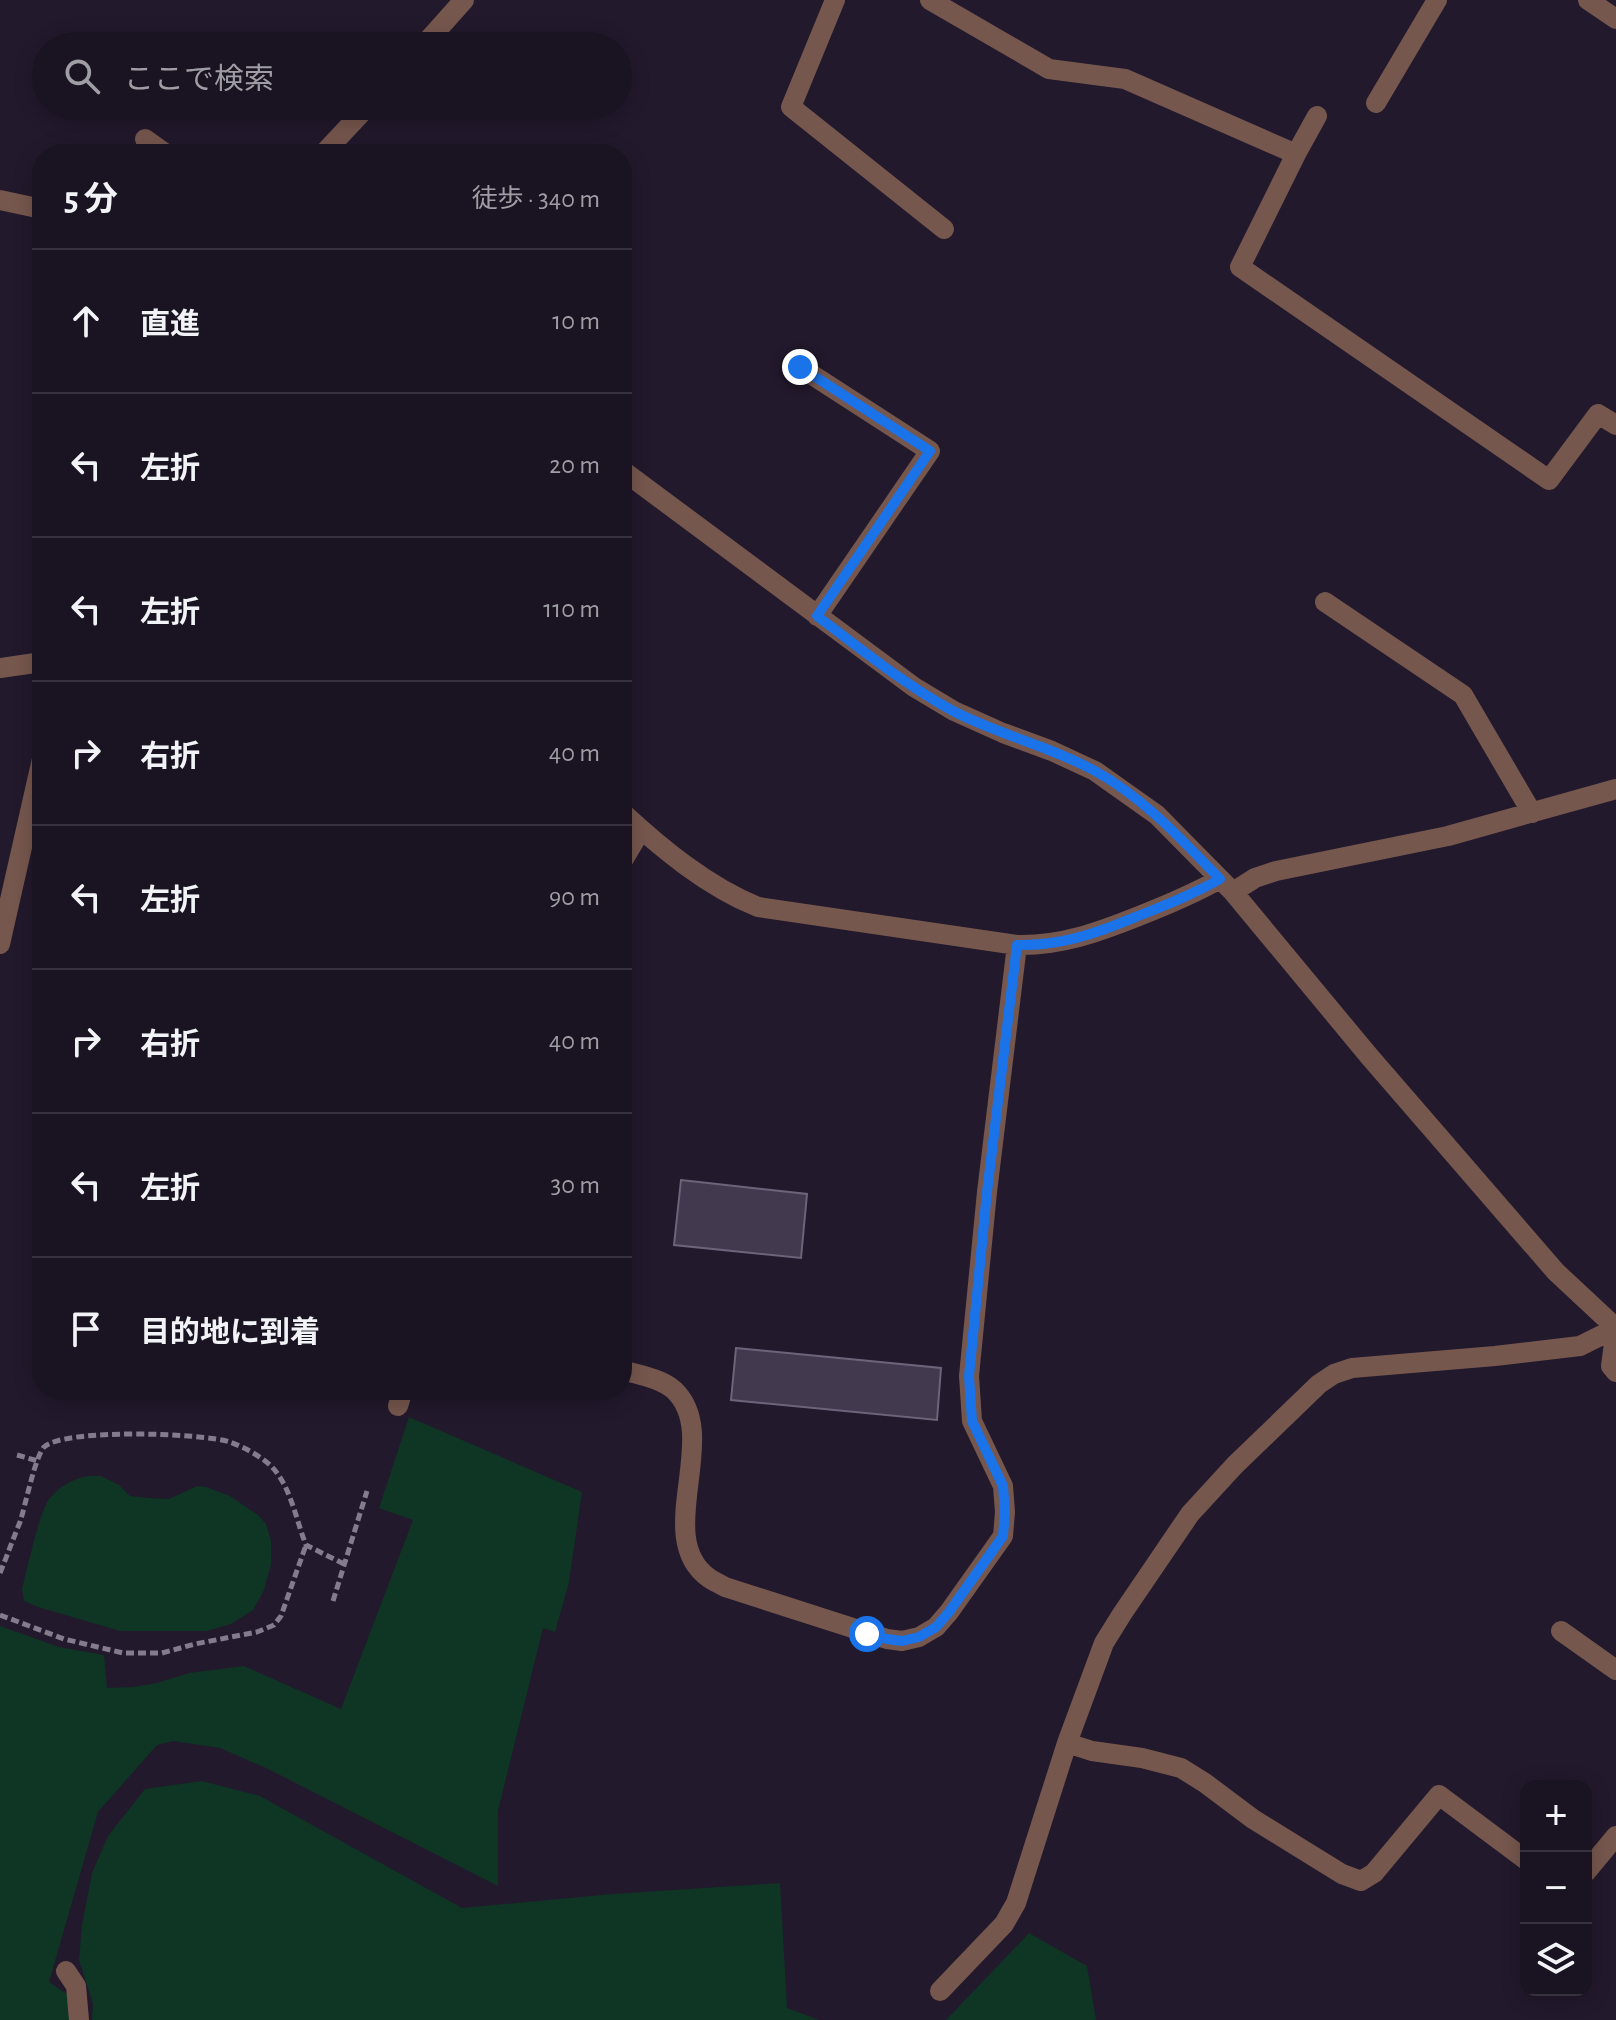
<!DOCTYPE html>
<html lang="ja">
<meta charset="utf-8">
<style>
body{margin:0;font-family:"Alegreya Sans","Noto Sans JP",sans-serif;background:#27202e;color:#f1f3f6}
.controls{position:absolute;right:24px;bottom:24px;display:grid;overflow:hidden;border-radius:16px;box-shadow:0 4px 20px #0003}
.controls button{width:72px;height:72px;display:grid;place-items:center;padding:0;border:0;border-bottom:2px solid #38323f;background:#1a1321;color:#f1f3f6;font:40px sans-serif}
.stop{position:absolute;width:24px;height:24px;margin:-18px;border:6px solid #1a73e8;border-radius:50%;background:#fff}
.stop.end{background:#1a73e8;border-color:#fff;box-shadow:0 2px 8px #0008}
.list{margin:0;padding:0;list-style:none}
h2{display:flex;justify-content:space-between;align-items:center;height:104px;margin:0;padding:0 32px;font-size:34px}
h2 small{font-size:26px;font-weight:400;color:#9f9ea5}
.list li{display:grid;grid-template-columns:52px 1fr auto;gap:24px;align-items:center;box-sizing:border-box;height:144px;padding:0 32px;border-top:2px solid #38323f}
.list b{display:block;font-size:30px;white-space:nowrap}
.list em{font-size:26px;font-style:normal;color:#9f9ea5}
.icon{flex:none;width:44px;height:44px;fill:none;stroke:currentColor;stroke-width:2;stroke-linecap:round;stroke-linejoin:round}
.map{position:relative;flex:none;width:1616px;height:2020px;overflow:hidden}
.search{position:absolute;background:#1a1321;box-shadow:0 4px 20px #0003;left:32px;top:32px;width:600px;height:88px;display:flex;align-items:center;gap:20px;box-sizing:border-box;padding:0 28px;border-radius:44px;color:#9f9ea5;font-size:30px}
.panel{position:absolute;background:#1a1321;box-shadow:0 4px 20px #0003;left:32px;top:144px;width:600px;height:1256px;border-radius:32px}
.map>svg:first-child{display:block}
.green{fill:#0f3524}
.building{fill:#43394e;stroke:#6e637a;stroke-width:2}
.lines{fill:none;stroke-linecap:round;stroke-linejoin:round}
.path{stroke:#847c8c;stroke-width:5;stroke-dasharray:8 4;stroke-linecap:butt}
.minor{stroke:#76574e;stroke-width:20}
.route{stroke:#1a73e8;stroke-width:10}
</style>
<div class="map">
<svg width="1616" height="2020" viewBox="0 0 1616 2020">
<rect width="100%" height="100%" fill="#22192c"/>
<path class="green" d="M409,1417l173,75 -13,90 -14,50 -12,-4 -45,183v75l-232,-118 -46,-20 -47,-7 -16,4 -59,67 -49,170 24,16 -3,22h-70v-394l59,21 45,8 3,33 26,-1 24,-4 32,-10 55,-7 97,43 72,-189 -34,-12z
M88,1476h13l18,9 11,11 19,2 20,1 28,-13 9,1 24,9 28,19 8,9 5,17v23l-7,26 -11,20 -22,14 -24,7h-87l-82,-24 -14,-6 -2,-12c5,-18 18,-81 28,-91 10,-12 23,-19 38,-22z
M202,1781l58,15 202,112 151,-14 167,-11 7,125 32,12h-727l1,-16 -14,-44 3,-35 10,-52 16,-37 37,-47z
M1029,1933l58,33 9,54h-150z"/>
<path class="building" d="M681,1180l126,14 -6,64 -127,-13z
M736,1348l205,20 -4,52 -206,-20z"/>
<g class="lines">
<path class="path" d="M17,1455l21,6
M0,1573c7,-17 13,-34 20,-51 5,-15 15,-65 24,-75 20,-19 159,-14 186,-5 14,5 32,15 42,25 19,20 24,53 34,78l38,19
M333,1601l34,-110
M0,1615l64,24 59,14h39l33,-9 62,-12 17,-7 7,-9 25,-71"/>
<path class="minor" d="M835,0l-44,107 153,122
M930,0l119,69 76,10 171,75
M1588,0l28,19
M423,46l41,-46
M1376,103l61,-103
M1317,116l-21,38 -56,113 309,213 49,-66 18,11
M145,139l21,15
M323,154l45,-48
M0,200l42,9
M800,367l130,84 -113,165
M622,470l292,217 40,24 49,22 49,18 43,20 62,44 76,77 136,164 187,216 60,56
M1325,602l138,93 69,118
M0,668l42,-6
M622,812c40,37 86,75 136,95l259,38c44,1 82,-13 122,-29 28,-11 54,-22 81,-37
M622,862l19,-32
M1233,892l22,-14 21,-7 172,-35 168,-47
M0,944l42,-185
M1616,1328l-5,38 5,6
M622,1370c17,5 38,8 52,20 49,46 -23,147 35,188 4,3 11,6 16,9l162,52 15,2 17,-4 17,-10 13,-15 54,-76 2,-24 -2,-26 -31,-65 -3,-45 18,-184 30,-247
M398,1406l5,-16
M1561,1631l55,39
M1067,1743l25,8 50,7 39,10 24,15 48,36 89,55 19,7 13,-8 65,-78 87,65
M1586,1872l30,-36
M66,1971l10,15 3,34
M940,1991l64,-67 12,-21 51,-160 37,-100 18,-29 68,-100 45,-49 84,-81 15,-10 18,-6 143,-12 85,-10 36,-18"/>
</g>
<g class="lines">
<path class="route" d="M800,367l130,84 -113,165c44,33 88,69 136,95 46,24 97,35 142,60 49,27 86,68 125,108 -28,16 -57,27 -87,39 -38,16 -74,28 -116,27l-30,247 -18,184 3,45 31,65 2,26 -2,24 -54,76 -13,15 -17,10 -17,4 -15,-2 -20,-5"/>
</g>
</svg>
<div class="controls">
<button>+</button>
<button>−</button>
<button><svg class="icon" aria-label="layers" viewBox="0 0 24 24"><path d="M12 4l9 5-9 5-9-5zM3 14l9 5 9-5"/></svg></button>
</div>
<div class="stop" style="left:867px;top:1634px"></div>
<div class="stop end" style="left:800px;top:367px"></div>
<div class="search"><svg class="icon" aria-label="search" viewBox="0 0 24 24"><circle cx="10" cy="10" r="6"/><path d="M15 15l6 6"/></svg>ここで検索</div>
<section class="panel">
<h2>5 分<small>徒歩 · 340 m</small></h2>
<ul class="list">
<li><svg class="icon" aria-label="ahead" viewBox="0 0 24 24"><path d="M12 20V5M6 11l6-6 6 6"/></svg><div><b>直進</b></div><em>10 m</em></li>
<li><svg class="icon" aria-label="left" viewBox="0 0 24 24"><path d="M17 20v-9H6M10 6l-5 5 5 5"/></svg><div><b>左折</b></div><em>20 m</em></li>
<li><svg class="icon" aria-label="left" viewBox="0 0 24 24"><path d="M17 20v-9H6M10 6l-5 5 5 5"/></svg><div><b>左折</b></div><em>110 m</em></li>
<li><svg class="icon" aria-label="right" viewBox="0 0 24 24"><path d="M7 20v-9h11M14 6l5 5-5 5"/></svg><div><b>右折</b></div><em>40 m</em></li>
<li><svg class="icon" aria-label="left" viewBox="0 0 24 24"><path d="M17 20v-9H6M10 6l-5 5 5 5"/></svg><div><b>左折</b></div><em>90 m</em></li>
<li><svg class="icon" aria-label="right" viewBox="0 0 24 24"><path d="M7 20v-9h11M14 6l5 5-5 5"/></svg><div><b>右折</b></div><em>40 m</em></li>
<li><svg class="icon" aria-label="left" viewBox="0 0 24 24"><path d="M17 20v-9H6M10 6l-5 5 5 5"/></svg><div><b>左折</b></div><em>30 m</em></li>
<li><svg class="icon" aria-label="arrive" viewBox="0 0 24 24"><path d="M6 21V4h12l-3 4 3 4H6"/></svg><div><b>目的地に到着</b></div></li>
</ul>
</section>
</div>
